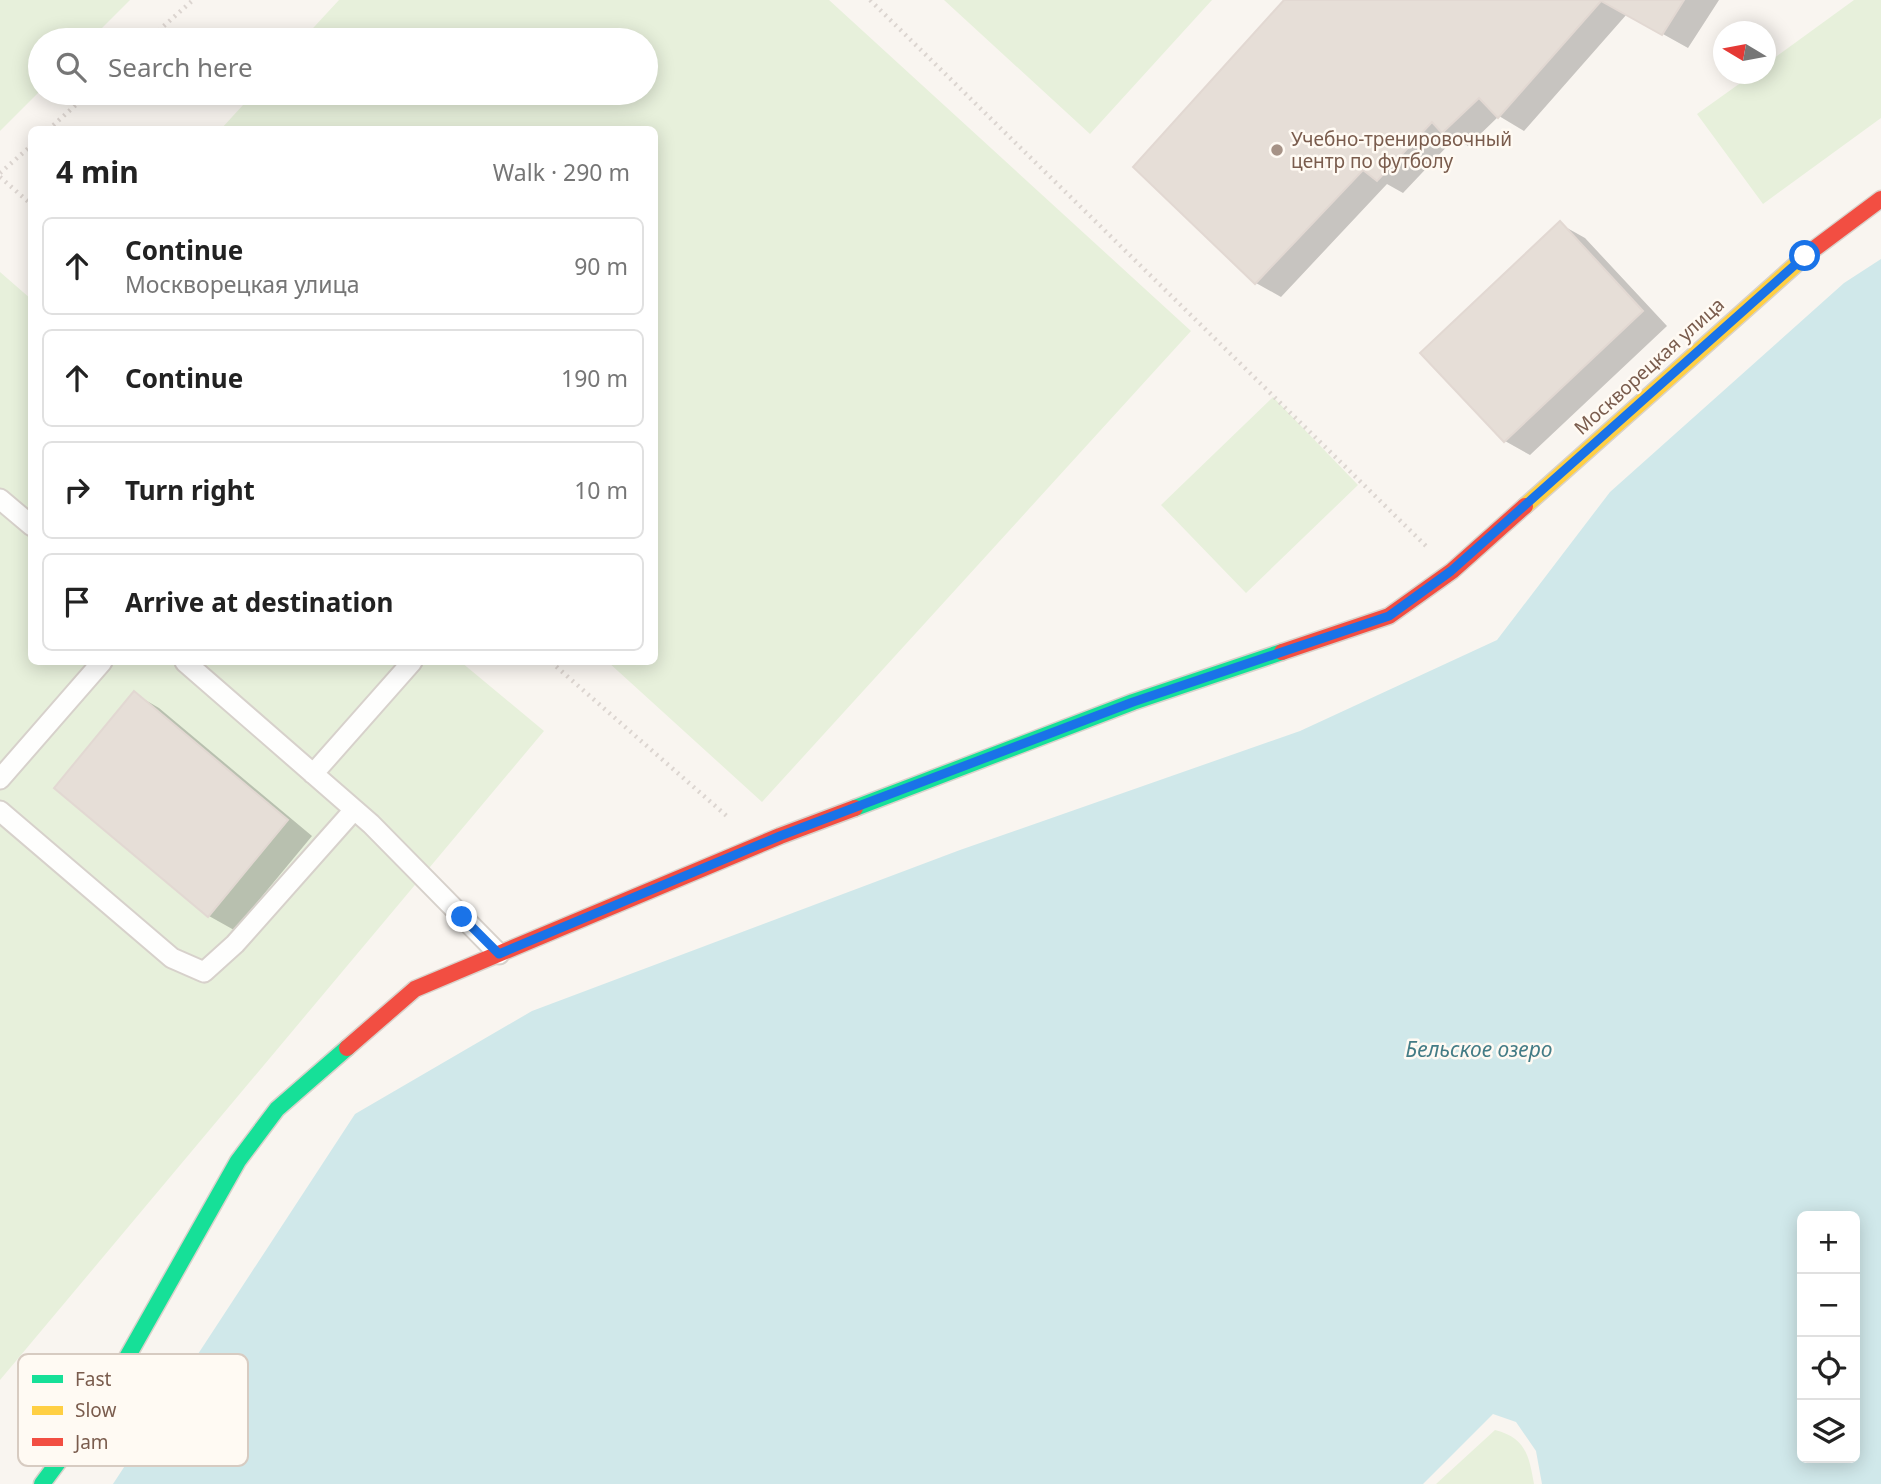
<!DOCTYPE html>
<meta charset="utf-8">
<style>
body{margin:0;font-family:"Noto Sans",sans-serif;background:#f2f2f2;color:#222}
.controls{position:absolute;right:21px;bottom:21px;display:grid;overflow:hidden;border-radius:10px;box-shadow:0 4px 18px #0003}
.controls button{width:63px;height:63px;display:grid;place-items:center;padding:0;border:0;border-bottom:2px solid #e0e0e0;background:#fff;color:#222;font:35px sans-serif}
.compass{position:absolute;left:1713px;top:21px;width:63px;height:63px;border-radius:50%;background:#fff;box-shadow:0 4px 18px #0003;rotate:280deg}
.stop{position:absolute;width:21px;height:21px;margin:-16px;border:5px solid #1a73e8;border-radius:50%;background:#fff}
.stop.end{background:#1a73e8;border-color:#fff;box-shadow:0 2px 7px #0008}
.list{margin:0;padding:0;list-style:none}
h2{display:flex;justify-content:space-between;align-items:center;height:91px;margin:0;padding:0 28px;font-size:30px}
h2 small{font-size:23px;font-weight:400;color:#767676}
.list li{display:grid;grid-template-columns:46px 1fr auto;gap:21px;align-items:center;box-sizing:border-box;height:98px;margin:0 14px 14px;padding:0 14px;border:2px solid #e0e0e0;border-radius:10px}
.list b{display:block;font-size:26px;white-space:nowrap}
.list p{margin:0;font-size:23px;white-space:nowrap;color:#767676}
.list em{font-size:23px;font-style:normal;color:#767676}
.icon{flex:none;width:38px;height:38px;fill:none;stroke:currentColor;stroke-width:2;stroke-linecap:round;stroke-linejoin:round}
.map{position:relative;flex:none;width:1881px;height:1484px;overflow:hidden}
.search{position:absolute;background:#fff;box-shadow:0 4px 18px #0003;left:28px;top:28px;width:630px;height:77px;display:flex;align-items:center;gap:18px;box-sizing:border-box;padding:0 24px;border-radius:38px;color:#767676;font-size:26px}
.panel{position:absolute;background:#fff;box-shadow:0 4px 18px #0003;left:28px;top:126px;width:630px;height:539px;border-radius:10px}
.map>svg:first-child{display:block}
.green{fill:#e7f0db}
.water{fill:#d0e8ea;fill-rule:evenodd}
.shadow{fill:#0003}
.building{fill:#e6ded7;stroke:#e2d8d2;stroke-width:2}
.lines{fill:none;stroke-linecap:round;stroke-linejoin:round}
.lane-casing{stroke:#d7d1cb;stroke-width:23}
.fast-casing{stroke:#d9d2cb;stroke-width:19}
.slow-casing{stroke:#d9d2cb;stroke-width:19}
.jam-casing{stroke:#d9d2cb;stroke-width:19}
.path{stroke:#dcd5d0;stroke-width:4.5;stroke-dasharray:2 5;stroke-linecap:butt}
.lane{stroke:#fefefd;stroke-width:19}
.fast{stroke:#16e098;stroke-width:16}
.slow{stroke:#ffcf43;stroke-width:16}
.jam{stroke:#f24e42;stroke-width:16}
.route{stroke:#1a73e8;stroke-width:9}
.poi-dot{fill:#a69286;stroke:#fffaf3;stroke-width:2.5}
.labels{text-anchor:middle;stroke-width:5;stroke-linejoin:round;paint-order:stroke}
.poi-label{font-size:19px;fill:#7a5c4d;stroke:#fffaf3;text-anchor:start}
.street-label{font-size:19px;fill:#7a5c4d;stroke:#fffaf3}
.water-label{font-size:21px;font-style:italic;fill:#437c86;stroke:#fffaf3}
.key{fill:#fffaf3;stroke:#d7cbc1;stroke-width:2}
.key-label{font-size:19px;fill:#7a5c4d}
</style>
<div class="map">
<svg width="1881" height="1484" viewBox="0 0 1881 1484">
<rect width="100%" height="100%" fill="#f9f5f0"/>
<path class="green" d="M0,0h130l-40,40h-50v51l-40,40z
M339,0h490l362,331 -429,471 -154,-140h46v-532l-433,-1 33,-36h392v-53h-344z
M944,0h268l-122,134z
M1854,0h27v118l-118,86 -66,-90 56,-40h13v-10z
M0,272l31,27 1,363h429l83,69 -544,649z
M1273,397l85,88 -112,108 -85,-88z
M1495,1430c31,8 34,26 39,54h-98z"/>
<path class="water" d="M1881,259v1225h-339l-6,-33 -20,-29 -23,-8 -70,70h-1310l242,-370 177,-103 428,-161 340,-119 197,-91 113,-148 234,-209zM1802,1216h53v242h-53z"/>
<path class="shadow" d="M1286,0h433l-31,48 -61,-34 -103,117 -25,-15 -31,30 -13,-8 -52,55 -16,-9 -106,113 -25,-14z
M1560,224l25,14 82,88 -137,129 -25,-14z
M135,694l24,14 153,128 -78,94 -25,-14 -153,-128z"/>
<path class="building" d="M1284,0h400l-22,35 -61,-34 -103,117 -19,-20 -37,35 -10,-11 -55,59 -14,-11 -108,114 -122,-117z
M1560,221l83,90 -139,131 -84,-89z
M134,691l154,129 -80,97 -154,-129z"/>
<g class="lines">
<defs>
<path id="lane" d="M0,499l32,27
M185,662l186,162 128,130
M313,774l99,-112
M0,779l102,-117
M0,811l172,147 32,14 31,-28 119,-134"/>
<path id="fast" d="M855,808l278,-106 149,-50
M42,1484l57,-77 139,-246 39,-52 70,-61"/>
<path id="slow" d="M1525,506l285,-254"/>
<path id="jam" d="M1810,252l71,-53
M1282,652l107,-36 63,-45 73,-65
M347,1048l68,-59 365,-153 75,-28"/>
</defs>
<use href="#lane" class="lane-casing"/>
<use href="#fast" class="fast-casing"/>
<use href="#slow" class="slow-casing"/>
<use href="#jam" class="jam-casing"/>
<path class="path" d="M870,0l556,546
M148,40l45,-40
M48,130l41,-37
M0,173l32,-28
M0,177l32,28
M551,662l178,156"/>
<use href="#lane" class="lane"/>
<use href="#fast" class="fast"/>
<use href="#slow" class="slow"/>
<use href="#jam" class="jam"/>
</g>
<g class="lines">
<path class="route" d="M462,917l37,37 281,-118 76,-29 277,-105 256,-86 62,-45 354,-315"/>
</g>
<circle class="poi-dot" cx="1277" cy="150" r="7"/>
<g class="labels">
<g class="poi-label">
<text x="1291" y="146">Учебно-тренировочный<tspan x="1291" dy="22">центр по футболу</tspan></text>
</g>
<g class="street-label">
<text transform="translate(1649 366) rotate(-42)" y="7">Москворецкая улица</text>
</g>
<g class="water-label">
<text x="1479" y="1057">Бельское озеро</text>
</g>
</g>
<rect x="18" y="1354" width="230" height="112" rx="10" class="key"/>
<rect x="32" y="1375" width="31" height="8" fill="#16e098"/>
<rect x="32" y="1406" width="31" height="9" fill="#ffcf43"/>
<rect x="32" y="1438" width="31" height="8" fill="#f24e42"/>
<g class="key-label">
<text x="75" y="1386">Fast</text>
<text x="75" y="1417">Slow</text>
<text x="75" y="1449">Jam</text>
</g>
</svg>
<div class="controls">
<button>+</button>
<button>−</button>
<button><svg class="icon" aria-label="locate" viewBox="0 0 24 24"><circle cx="12" cy="12" r="6"/><path d="M12 2v4M12 18v4M2 12h4M18 12h4"/></svg></button>
<button><svg class="icon" aria-label="layers" viewBox="0 0 24 24"><path d="M12 4l9 5-9 5-9-5zM3 14l9 5 9-5"/></svg></button>
</div>
<svg class="compass" viewBox="-18 -18 36 36"><path d="M0-13l5 13h-10z" fill="#e53935"/><path d="M0 13l5-13h-10z" fill="#767676"/></svg>
<div class="stop" style="left:1805px;top:256px"></div>
<div class="stop end" style="left:462px;top:917px"></div>
<div class="search"><svg class="icon" aria-label="search" viewBox="0 0 24 24"><circle cx="10" cy="10" r="6"/><path d="M15 15l6 6"/></svg>Search here</div>
<section class="panel">
<h2>4 min<small>Walk · 290 m</small></h2>
<ul class="list">
<li><svg class="icon" aria-label="ahead" viewBox="0 0 24 24"><path d="M12 20V5M6 11l6-6 6 6"/></svg><div><b>Continue</b><p>Москворецкая улица</p></div><em>90 m</em></li>
<li><svg class="icon" aria-label="ahead" viewBox="0 0 24 24"><path d="M12 20V5M6 11l6-6 6 6"/></svg><div><b>Continue</b></div><em>190 m</em></li>
<li><svg class="icon" aria-label="right" viewBox="0 0 24 24"><path d="M7 20v-9h11M14 6l5 5-5 5"/></svg><div><b>Turn right</b></div><em>10 m</em></li>
<li><svg class="icon" aria-label="arrive" viewBox="0 0 24 24"><path d="M6 21V4h12l-3 4 3 4H6"/></svg><div><b>Arrive at destination</b></div></li>
</ul>
</section>
</div>
